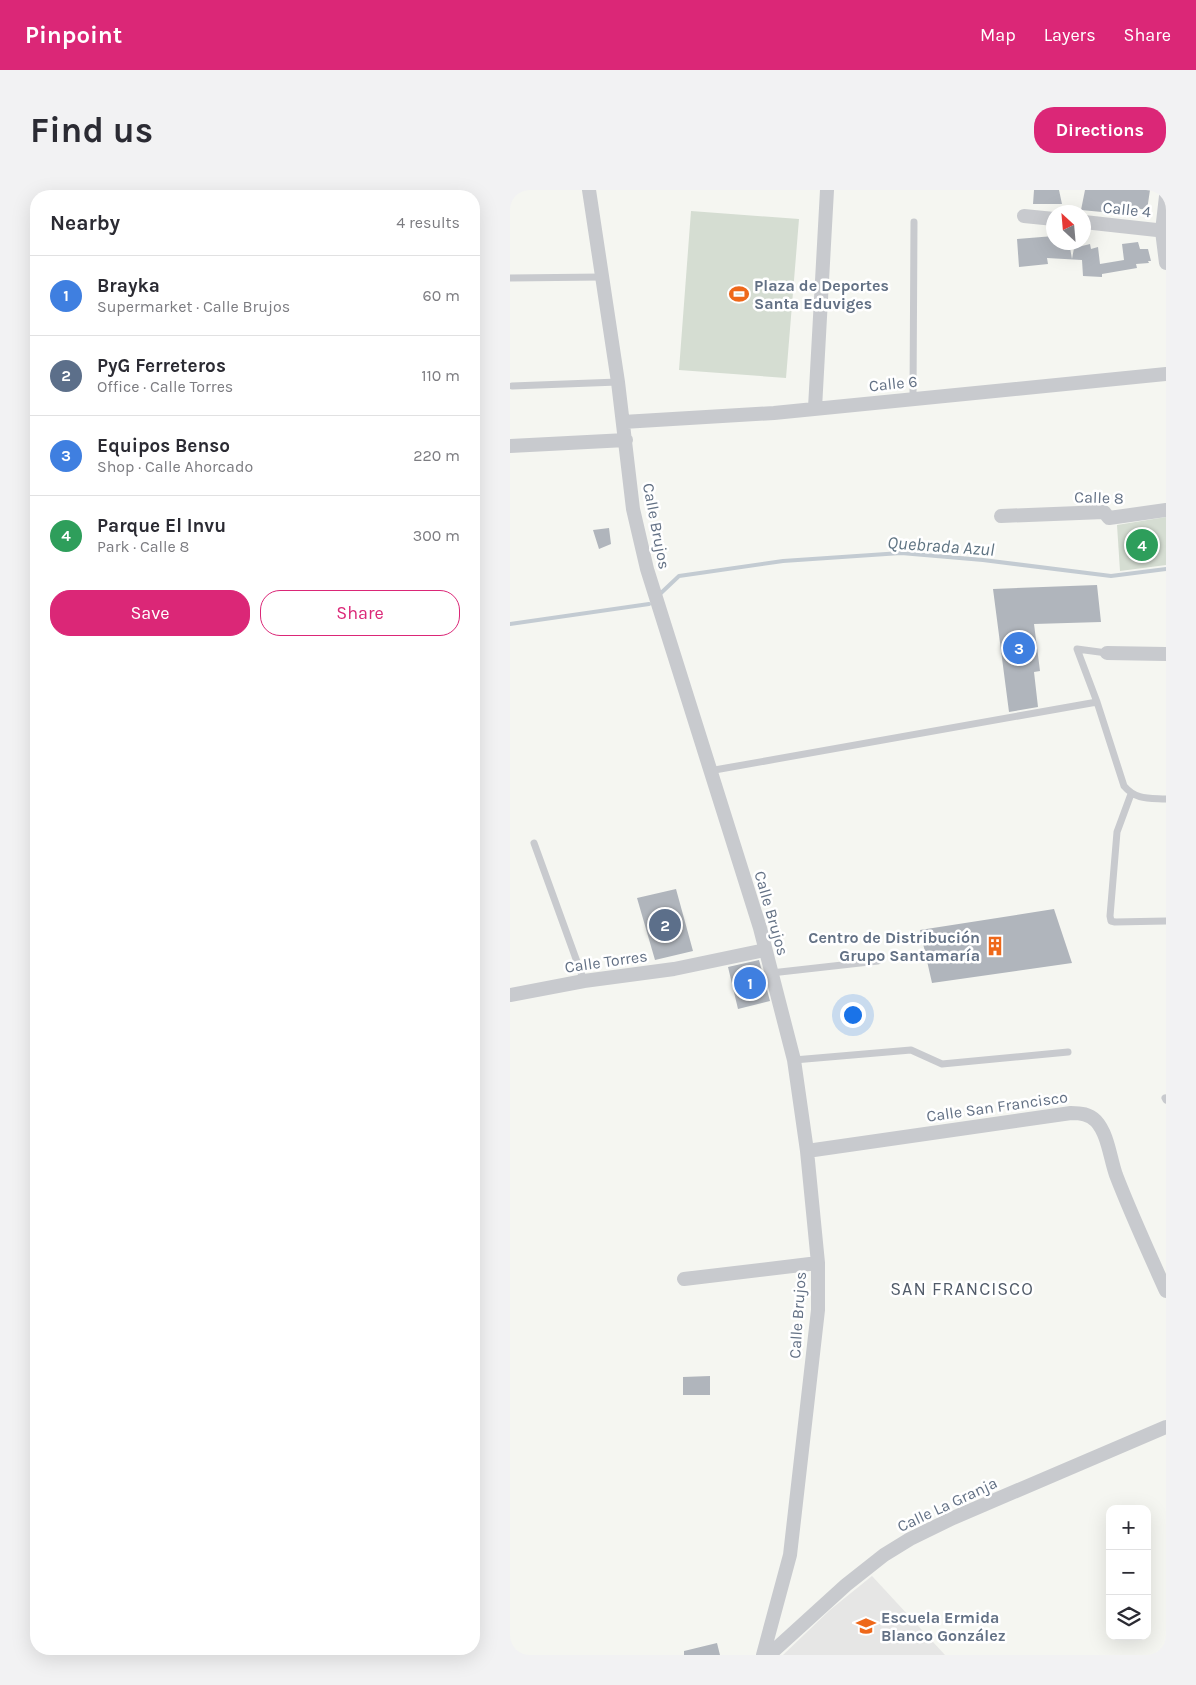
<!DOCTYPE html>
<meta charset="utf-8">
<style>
body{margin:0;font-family:Karla,sans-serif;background:#f2f2f3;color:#2b2b33}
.controls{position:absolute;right:15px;bottom:15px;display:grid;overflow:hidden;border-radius:10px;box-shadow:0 5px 20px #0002}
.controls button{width:45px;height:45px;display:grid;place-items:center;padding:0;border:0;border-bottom:1px solid #e1e1e2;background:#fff;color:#2b2b33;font:25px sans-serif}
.compass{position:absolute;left:536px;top:15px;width:45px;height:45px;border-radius:50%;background:#fff;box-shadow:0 5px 20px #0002;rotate:334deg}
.you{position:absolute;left:342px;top:824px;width:18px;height:18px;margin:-12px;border:4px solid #fff;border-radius:50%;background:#1a73e8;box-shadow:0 0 0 8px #1a73e833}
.badge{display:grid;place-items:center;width:32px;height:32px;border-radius:50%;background:#db2777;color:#fff;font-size:16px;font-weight:700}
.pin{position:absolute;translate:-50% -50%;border:2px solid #fff;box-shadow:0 1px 5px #0006}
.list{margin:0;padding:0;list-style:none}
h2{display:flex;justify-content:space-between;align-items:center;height:65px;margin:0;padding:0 20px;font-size:21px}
h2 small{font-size:16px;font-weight:400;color:#7c7c81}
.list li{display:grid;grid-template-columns:32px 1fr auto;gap:15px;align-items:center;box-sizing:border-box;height:80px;padding:0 20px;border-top:1px solid #e1e1e2}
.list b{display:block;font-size:19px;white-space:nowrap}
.list p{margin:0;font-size:16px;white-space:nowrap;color:#7c7c81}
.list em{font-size:16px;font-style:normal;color:#7c7c81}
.actions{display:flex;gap:10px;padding:15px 20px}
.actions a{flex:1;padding:11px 0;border:1px solid #db2777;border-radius:20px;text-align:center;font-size:18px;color:#db2777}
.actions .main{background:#db2777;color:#fff}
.icon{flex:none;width:28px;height:28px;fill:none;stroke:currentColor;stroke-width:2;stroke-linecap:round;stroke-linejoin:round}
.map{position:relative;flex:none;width:656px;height:1465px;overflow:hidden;border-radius:20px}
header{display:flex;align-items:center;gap:30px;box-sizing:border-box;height:70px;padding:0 25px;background:#db2777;color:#fff}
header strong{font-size:24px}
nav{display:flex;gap:28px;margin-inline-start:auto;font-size:18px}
.intro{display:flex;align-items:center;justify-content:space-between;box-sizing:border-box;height:120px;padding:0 30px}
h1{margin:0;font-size:35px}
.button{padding:12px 22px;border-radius:20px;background:#db2777;color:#fff;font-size:18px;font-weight:700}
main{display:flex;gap:30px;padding:0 30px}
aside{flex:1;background:#fff;border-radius:20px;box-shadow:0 5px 20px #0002}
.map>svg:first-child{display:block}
.built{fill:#e6e6e5}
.green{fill:#d5ddd2}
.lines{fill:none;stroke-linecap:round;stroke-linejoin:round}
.stream{stroke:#c3cbd2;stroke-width:4}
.building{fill:#b0b5bc}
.lane{stroke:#c8cace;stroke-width:7}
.street{stroke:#c8cace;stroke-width:14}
.labels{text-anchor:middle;stroke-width:5;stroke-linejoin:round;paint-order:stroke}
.street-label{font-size:16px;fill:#637185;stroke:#fff}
.poi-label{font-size:16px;font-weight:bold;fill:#637185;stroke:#fff;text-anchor:start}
.water-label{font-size:18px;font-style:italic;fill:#5e7382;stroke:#fff}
.neighbourhood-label{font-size:18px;letter-spacing:1px;fill:#515b69;stroke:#fff}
</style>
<header>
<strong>Pinpoint</strong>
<nav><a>Map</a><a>Layers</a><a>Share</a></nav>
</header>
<div class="intro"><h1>Find us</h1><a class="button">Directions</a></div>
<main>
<aside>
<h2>Nearby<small>4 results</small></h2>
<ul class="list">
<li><span class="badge" style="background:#3f7fe0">1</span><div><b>Brayka</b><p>Supermarket · Calle Brujos</p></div><em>60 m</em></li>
<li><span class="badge" style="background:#5c6f8a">2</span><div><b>PyG Ferreteros</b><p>Office · Calle Torres</p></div><em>110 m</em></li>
<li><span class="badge" style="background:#3f7fe0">3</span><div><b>Equipos Benso</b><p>Shop · Calle Ahorcado</p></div><em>220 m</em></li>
<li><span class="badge" style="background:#2e9e5b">4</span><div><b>Parque El Invu</b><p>Park · Calle 8</p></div><em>300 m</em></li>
</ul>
<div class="actions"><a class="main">Save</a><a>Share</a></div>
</aside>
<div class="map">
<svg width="656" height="1465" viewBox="0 0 656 1465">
<rect width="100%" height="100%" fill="#f5f6f1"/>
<path class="built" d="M362,1386l73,79h-162l47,-45z"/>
<path class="green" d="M181,21l108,8 -13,159 -107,-8z
M656,327v48l-46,6 -3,-46z"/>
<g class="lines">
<path class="stream" d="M151,403l18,-17 104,-15 118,-8 82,7 128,16 55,-7
M0,434l139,-20"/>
</g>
<path class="building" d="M524,0h25l3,14h-29z
M575,0h65l-3,20 -43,-7 -2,9 -21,-2z
M544,46v6h15l3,17 2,-11 16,-4 1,5 7,-2 2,17 24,-4 -2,-16 16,-2 2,7h8l3,12h-3l1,2 -13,1 1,4 -35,6v3l-19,-1 -1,-16 -35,-2 1,6 -29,3 -2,-28z
M99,338l2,16 -12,5 -6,-19z
M587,395l4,37 -67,2 6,47 -6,1 4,35 -29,5 -16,-123z
M166,699l17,62 -38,9 -18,-62z
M544,719l18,54 -140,20 -12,-53z
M249,770l11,41 -32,8 -10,-42z
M200,1186v19h-27v-18z
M207,1453l3,12h-36v-4z"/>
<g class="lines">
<path class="lane" d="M0,88l92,-1
M2,196l106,-4
M403,208l1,-176
M597,463l-30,-4 20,53 27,84c12,14 24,12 42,13
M199,581l388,-69
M621,604l-14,38 -7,84 1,5 4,1 51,-1
M24,653l50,138
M261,783l107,-12
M284,870l117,-10 31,14 126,-12
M655,908l1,2"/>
<path class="street" d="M79,0l29,192 15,127 14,60 113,359 34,132 13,91 11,112v47l-28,245 -27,100
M656,6l-4,35 4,32
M514,26l30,3
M574,32l82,9
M305,218l12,-218
M113,232l151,-9 392,-39
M0,256l116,-6
M491,326l103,-4 5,6 57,-8
M597,463l59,1
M0,805l74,-14 90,-12 91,-19
M297,961l264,-38c10,0 18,1 25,8 12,13 14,37 20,54 15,39 33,78 50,116
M174,1089l134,-16
M259,1465l77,-70 38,-30 26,-16 43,-21 213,-91"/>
</g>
<defs>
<symbol id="stadium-bare" viewBox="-9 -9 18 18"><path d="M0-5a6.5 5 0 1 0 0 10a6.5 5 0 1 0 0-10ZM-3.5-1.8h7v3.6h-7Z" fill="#ee681a" stroke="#fff" stroke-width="2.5" paint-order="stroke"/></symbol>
<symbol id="building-bare" viewBox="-9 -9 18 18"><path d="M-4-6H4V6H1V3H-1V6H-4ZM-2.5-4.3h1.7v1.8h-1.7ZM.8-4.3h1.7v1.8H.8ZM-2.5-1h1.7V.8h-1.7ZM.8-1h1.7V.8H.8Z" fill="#ee681a" stroke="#fff" stroke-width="2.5" paint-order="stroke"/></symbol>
<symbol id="school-bare" viewBox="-9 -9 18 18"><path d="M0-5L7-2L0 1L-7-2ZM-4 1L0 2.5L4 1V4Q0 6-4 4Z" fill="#ee681a" stroke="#fff" stroke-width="2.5" paint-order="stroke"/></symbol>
</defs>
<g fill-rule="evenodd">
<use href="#stadium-bare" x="215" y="90" width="28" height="28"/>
<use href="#building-bare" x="471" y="742" width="28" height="28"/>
<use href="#school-bare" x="342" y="1422" width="28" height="28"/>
</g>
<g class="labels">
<g class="street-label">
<text transform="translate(617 19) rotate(6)" y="6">Calle 4</text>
<text transform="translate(383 193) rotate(-6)" y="6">Calle 6</text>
<text transform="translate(589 307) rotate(2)" y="6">Calle 8</text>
<text transform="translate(147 336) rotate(79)" y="6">Calle Brujos</text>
<text transform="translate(262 723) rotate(74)" y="6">Calle Brujos</text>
<text transform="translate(96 771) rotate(-8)" y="6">Calle Torres</text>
<text transform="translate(487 916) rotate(-8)" y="6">Calle San Francisco</text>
<text transform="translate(287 1125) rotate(-86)" y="6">Calle Brujos</text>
<text transform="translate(437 1314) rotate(-25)" y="6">Calle La Granja</text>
</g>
<g class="poi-label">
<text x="244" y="101">Plaza de Deportes<tspan x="244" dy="18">Santa Eduviges</tspan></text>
<text x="470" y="753" text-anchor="end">Centro de Distribución<tspan x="470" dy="18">Grupo Santamaría</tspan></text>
<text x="371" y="1433">Escuela Ermida<tspan x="371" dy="18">Blanco González</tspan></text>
</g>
<g class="water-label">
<text transform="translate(431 356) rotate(4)" y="6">Quebrada Azul</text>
</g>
<g class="neighbourhood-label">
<text x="452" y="1105">SAN FRANCISCO</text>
</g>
</g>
</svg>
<div class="controls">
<button>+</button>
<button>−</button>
<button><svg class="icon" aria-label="layers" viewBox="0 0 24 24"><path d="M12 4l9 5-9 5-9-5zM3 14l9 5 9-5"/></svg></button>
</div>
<svg class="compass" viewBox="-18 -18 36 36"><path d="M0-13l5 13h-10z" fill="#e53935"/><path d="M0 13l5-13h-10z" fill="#7c7c81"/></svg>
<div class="you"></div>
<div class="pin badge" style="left:240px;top:793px;background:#3f7fe0">1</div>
<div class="pin badge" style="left:155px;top:735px;background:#5c6f8a">2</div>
<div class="pin badge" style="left:509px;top:458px;background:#3f7fe0">3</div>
<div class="pin badge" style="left:632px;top:355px;background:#2e9e5b">4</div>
</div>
</main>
